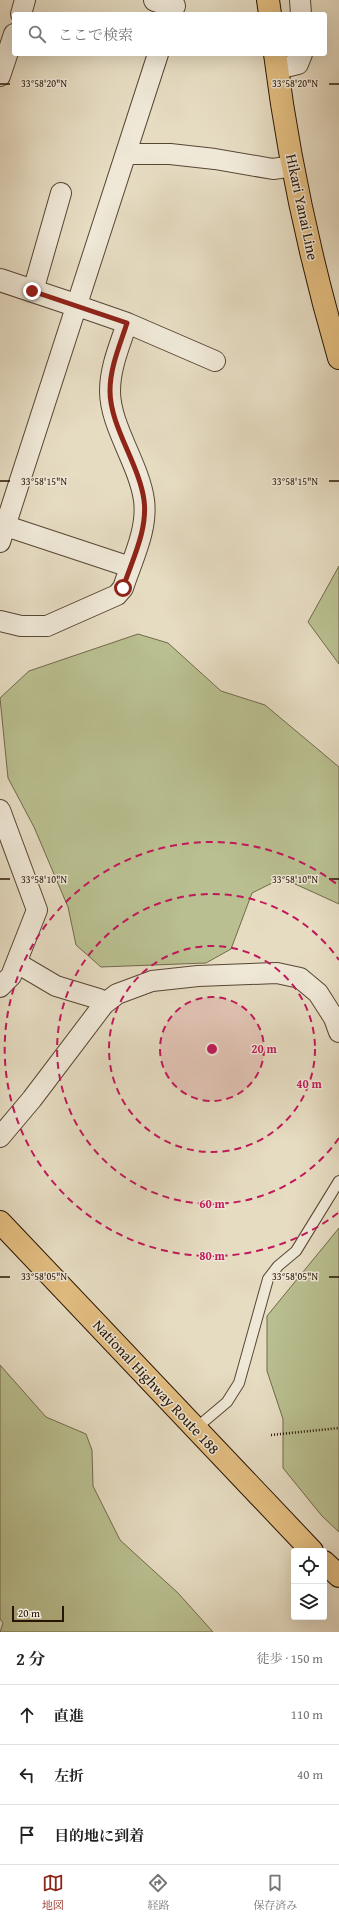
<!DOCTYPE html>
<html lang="ja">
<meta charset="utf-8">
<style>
body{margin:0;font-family:"Gentium Book Plus","Noto Serif JP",serif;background:#f6f6f6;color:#222}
.controls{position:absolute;right:12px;bottom:12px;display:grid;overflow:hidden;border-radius:4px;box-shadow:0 4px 16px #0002}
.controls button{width:36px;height:36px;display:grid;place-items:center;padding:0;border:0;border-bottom:1px solid #e0e0e0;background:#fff;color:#222;font:20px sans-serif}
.scale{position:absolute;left:12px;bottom:10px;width:52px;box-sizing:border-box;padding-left:4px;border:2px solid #281405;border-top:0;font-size:11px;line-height:14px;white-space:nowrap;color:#281405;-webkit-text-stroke:3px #efe8d7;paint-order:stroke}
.stop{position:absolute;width:12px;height:12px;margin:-9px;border:3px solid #8f2418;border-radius:50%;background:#fff}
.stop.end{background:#8f2418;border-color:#fff;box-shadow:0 1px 4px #0008}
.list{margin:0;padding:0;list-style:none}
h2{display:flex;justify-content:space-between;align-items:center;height:52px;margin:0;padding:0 16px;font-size:17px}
h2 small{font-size:13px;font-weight:400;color:#767676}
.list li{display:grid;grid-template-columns:26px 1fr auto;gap:12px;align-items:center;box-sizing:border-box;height:60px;padding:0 16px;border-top:1px solid #e0e0e0}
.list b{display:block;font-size:15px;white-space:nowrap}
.list em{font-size:13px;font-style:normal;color:#767676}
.icon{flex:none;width:22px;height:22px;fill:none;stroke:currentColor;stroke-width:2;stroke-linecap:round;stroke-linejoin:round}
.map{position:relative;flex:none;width:339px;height:1632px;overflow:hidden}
.search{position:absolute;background:#fff;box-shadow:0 4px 16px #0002;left:12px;right:12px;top:12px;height:44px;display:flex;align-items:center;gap:10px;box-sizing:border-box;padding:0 14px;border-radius:4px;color:#767676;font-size:15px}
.sheet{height:232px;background:#fff}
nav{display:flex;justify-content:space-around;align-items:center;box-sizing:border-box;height:56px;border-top:1px solid #e0e0e0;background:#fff;font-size:11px;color:#767676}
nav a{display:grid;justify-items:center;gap:2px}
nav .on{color:#8f2418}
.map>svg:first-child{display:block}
.green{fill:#b9bf90;stroke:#706a4a}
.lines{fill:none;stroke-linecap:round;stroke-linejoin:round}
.service-casing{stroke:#584634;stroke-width:12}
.minor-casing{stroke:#584634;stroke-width:22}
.tertiary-casing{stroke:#584634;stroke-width:24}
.primary-casing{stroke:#281405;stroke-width:24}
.trunk-casing{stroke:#281405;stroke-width:24}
.path{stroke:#281405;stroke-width:2.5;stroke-dasharray:1 2;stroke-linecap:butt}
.service{stroke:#efe8d7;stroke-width:10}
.minor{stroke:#efe8d7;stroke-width:20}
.tertiary{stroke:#efe8d7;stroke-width:22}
.primary{stroke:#e3be81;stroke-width:22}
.trunk{stroke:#e3be81;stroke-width:22}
.route{stroke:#8f2418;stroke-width:5}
.ticks{fill:none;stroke:#281405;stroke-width:1.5}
.ring{fill:none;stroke:#c2185b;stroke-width:2;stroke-dasharray:7 5}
.labels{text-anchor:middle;stroke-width:3;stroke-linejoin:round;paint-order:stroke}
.street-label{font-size:15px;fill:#281405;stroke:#efe8d7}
.ticks-label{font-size:10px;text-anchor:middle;fill:#281405;stroke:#efe8d7;stroke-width:3;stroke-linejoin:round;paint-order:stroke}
.centre{fill:#c2185b;stroke:#efe8d7;stroke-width:2}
.ring-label{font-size:12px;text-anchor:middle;font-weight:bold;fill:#c2185b;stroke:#efe8d7;stroke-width:3;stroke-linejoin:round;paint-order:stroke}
</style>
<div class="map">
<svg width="339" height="1632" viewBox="0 0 339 1632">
<rect width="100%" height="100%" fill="#e6dcc2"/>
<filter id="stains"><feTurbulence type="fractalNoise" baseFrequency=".005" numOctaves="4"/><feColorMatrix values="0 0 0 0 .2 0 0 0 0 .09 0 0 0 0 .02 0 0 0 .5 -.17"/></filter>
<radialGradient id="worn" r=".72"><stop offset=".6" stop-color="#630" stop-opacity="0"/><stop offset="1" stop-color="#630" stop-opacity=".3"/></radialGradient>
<path class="green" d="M339,566v98l-31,-42z
M138,634l30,9 53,48 44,14 74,62v137l-57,-26 -30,15 -21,56 -25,14 -105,4 -25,-22 -8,-38 -34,-80 -26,-49 -8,-80 29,-27z
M339,1228v304l-17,-16 -39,-48v-49l-16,-48v-55z
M0,1365l46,52 40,17 6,16 1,36 27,54 58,53 35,39h-213l3,-9 -3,-4z"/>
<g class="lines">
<defs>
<path id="service" d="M195,1429l32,-27 12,-19 29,-104 10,-13 18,-15 43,-70"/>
<path id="minor" d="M300,0l1,14
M21,14l4,-14
M277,69l21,-5 4,-10
M0,76l14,-42
M127,154h43l45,5 58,10 20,-3
M33,291l28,-98
M78,306l49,17 88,38
M6,526l124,41
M0,542l158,-488
M0,621l21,5h26l70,-31 6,-7c9,-28 25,-58 21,-88 -5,-36 -34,-74 -34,-109 0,-24 10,-46 17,-68
M0,810l37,100 -26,66 -11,11
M17,963l39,23 43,13 5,5
M0,1137l32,-38 72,-95 13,-10 35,-13 46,-5 79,-3 23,5 18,15 16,25 5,14"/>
<path id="tertiary" d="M155,0l19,6
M0,280l78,26"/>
<path id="primary" d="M268,0l2,14
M275,54c13,103 35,204 64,304"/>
<path id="trunk" d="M0,1222l312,329
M324,1562l15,14"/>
</defs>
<use href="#service" class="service-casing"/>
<use href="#minor" class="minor-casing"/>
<use href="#tertiary" class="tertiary-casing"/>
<use href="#primary" class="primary-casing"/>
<use href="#trunk" class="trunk-casing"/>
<path class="path" d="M271,1435l68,-7"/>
<use href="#service" class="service"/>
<use href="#minor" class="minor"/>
<use href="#tertiary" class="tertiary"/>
<use href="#primary" class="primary"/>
<use href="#trunk" class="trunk"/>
</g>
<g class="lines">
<path class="route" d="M32,291l95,32c-7,22 -17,44 -17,68 0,35 29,73 34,109 4,30 -12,60 -21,88"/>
</g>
<path class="ticks" d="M0,84h10M329,84h10M0,481h10M329,481h10M0,879h10M329,879h10M0,1277h10M329,1277h10"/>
<circle cx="212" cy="1049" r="52" fill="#c2185b" fill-opacity=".12"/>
<g class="ring">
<circle cx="212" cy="1049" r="52"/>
<circle cx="212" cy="1049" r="103"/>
<path d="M339 1138A155 155 0 1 1 339 960"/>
<path d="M338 1213A207 207 0 1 1 338 885"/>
</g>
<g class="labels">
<g class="street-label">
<text transform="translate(302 207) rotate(78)" y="5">Hikari Yanai Line</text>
<text transform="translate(156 1387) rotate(47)" y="5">National Highway Route 188</text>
</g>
</g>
<g class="ticks-label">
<text x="44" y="87">33°58'20"N</text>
<text x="295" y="87">33°58'20"N</text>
<text x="44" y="485">33°58'15"N</text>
<text x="295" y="485">33°58'15"N</text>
<text x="44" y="883">33°58'10"N</text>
<text x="295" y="883">33°58'10"N</text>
<text x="44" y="1280">33°58'05"N</text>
<text x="295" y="1280">33°58'05"N</text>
</g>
<circle cx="212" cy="1049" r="6" class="centre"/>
<g class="ring-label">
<text x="264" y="1053">20 m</text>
<text x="309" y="1088">40 m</text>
<text x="212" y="1208">60 m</text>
<text x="212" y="1260">80 m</text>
</g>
<rect width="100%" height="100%" filter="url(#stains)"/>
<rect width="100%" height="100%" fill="url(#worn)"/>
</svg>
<div class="controls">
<button><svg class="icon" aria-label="locate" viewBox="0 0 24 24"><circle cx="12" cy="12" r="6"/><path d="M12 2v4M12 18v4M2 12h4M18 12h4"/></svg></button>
<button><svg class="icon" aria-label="layers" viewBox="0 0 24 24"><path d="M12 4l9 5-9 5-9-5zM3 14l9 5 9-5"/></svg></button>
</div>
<div class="scale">20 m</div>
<div class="stop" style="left:123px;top:588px"></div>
<div class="stop end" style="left:32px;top:291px"></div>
<div class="search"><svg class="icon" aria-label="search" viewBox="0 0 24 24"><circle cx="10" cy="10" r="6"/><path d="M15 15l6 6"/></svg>ここで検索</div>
</div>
<section class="sheet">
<h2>2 分<small>徒歩 · 150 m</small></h2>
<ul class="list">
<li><svg class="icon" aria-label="ahead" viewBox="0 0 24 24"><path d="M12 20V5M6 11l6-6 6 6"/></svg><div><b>直進</b></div><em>110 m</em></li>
<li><svg class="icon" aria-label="left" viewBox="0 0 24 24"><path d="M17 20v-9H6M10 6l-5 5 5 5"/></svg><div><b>左折</b></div><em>40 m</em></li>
<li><svg class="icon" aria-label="arrive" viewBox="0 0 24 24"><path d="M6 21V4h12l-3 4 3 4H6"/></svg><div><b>目的地に到着</b></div></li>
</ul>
</section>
<nav>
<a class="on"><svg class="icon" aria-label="map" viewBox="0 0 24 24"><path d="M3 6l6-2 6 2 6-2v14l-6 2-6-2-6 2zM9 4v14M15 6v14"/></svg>地図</a>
<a><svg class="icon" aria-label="directions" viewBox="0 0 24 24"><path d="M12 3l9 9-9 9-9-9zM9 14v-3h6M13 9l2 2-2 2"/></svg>経路</a>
<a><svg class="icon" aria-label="saved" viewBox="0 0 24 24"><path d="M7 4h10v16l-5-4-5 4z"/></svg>保存済み</a>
</nav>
